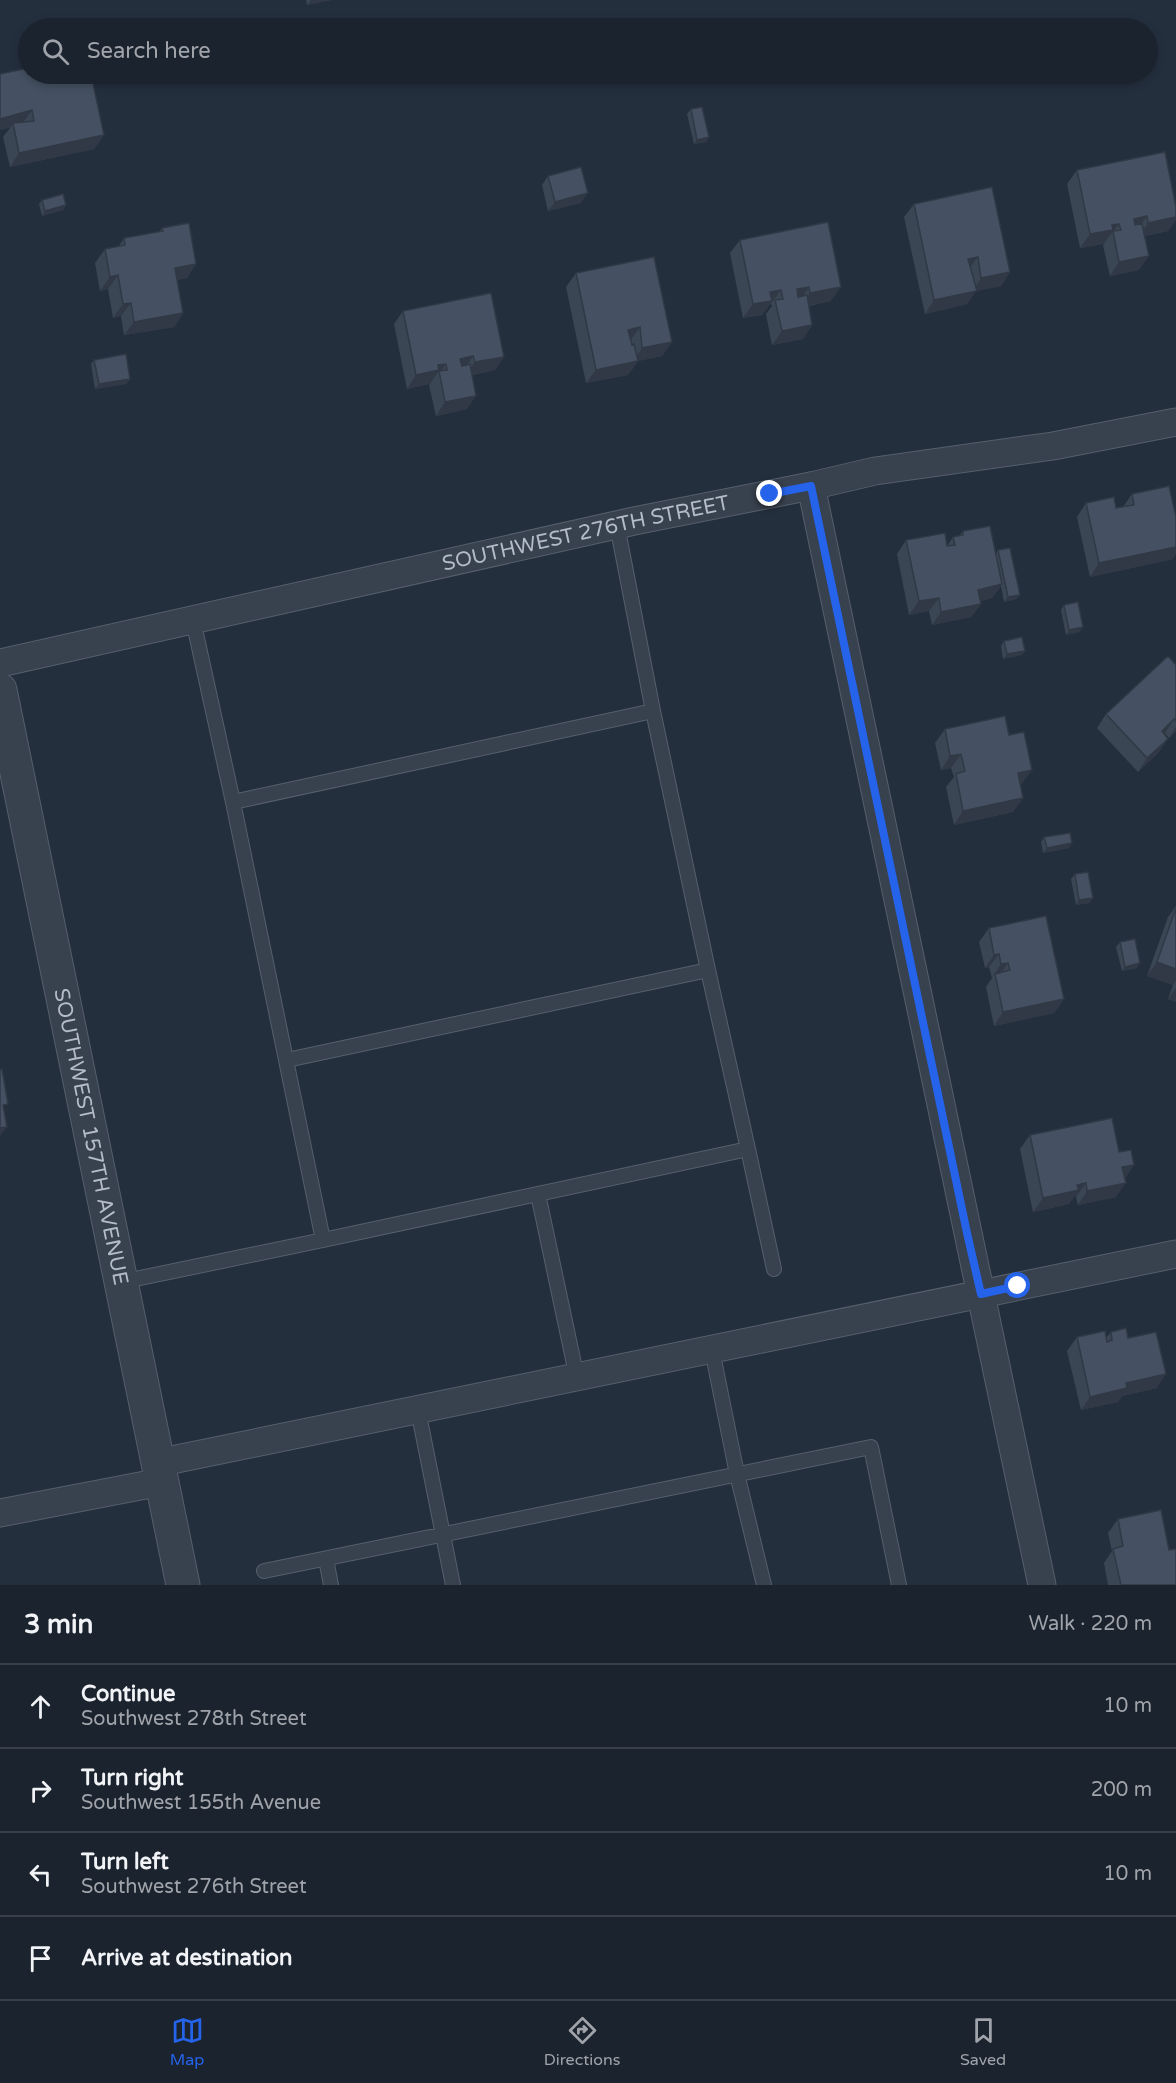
<!DOCTYPE html>
<meta charset="utf-8">
<style>
body{margin:0;font-family:"Varela Round",sans-serif;background:#242b36;color:#f1f3f6}
.stop{position:absolute;width:18px;height:18px;margin:-14px;border:4px solid #2563eb;border-radius:50%;background:#fff}
.stop.end{background:#2563eb;border-color:#fff;box-shadow:0 2px 6px #0008}
.list{margin:0;padding:0;list-style:none}
h2{display:flex;justify-content:space-between;align-items:center;height:78px;margin:0;padding:0 24px;font-size:26px}
h2 small{font-size:20px;font-weight:400;color:#a0a4aa}
.list li{display:grid;grid-template-columns:39px 1fr auto;gap:18px;align-items:center;box-sizing:border-box;height:84px;padding:0 24px;border-top:2px solid #39404a}
.list b{display:block;font-size:22px;white-space:nowrap}
.list p{margin:0;font-size:20px;white-space:nowrap;color:#a0a4aa}
.list em{font-size:20px;font-style:normal;color:#a0a4aa}
.icon{flex:none;width:33px;height:33px;fill:none;stroke:currentColor;stroke-width:2;stroke-linecap:round;stroke-linejoin:round}
.map{position:relative;flex:none;width:1176px;height:1585px;overflow:hidden}
.search{position:absolute;background:#1b232e;box-shadow:0 3px 9px #0003;left:18px;right:18px;top:18px;height:66px;display:flex;align-items:center;gap:15px;box-sizing:border-box;padding:0 21px;border-radius:33px;color:#a0a4aa;font-size:22px}
.sheet{height:414px;background:#1b232e}
nav{display:flex;justify-content:space-around;align-items:center;box-sizing:border-box;height:84px;border-top:2px solid #39404a;background:#1b232e;font-size:16px;color:#a0a4aa}
nav a{display:grid;justify-items:center;gap:3px}
nav .on{color:#2563eb}
.map>svg:first-child{display:block}
.lines{fill:none;stroke-linecap:round;stroke-linejoin:round}
.service-casing{stroke:#565f6c;stroke-width:16}
.minor-casing{stroke:#565f6c;stroke-width:29}
.tertiary-casing{stroke:#565f6c;stroke-width:35}
.service{stroke:#38414e;stroke-width:14}
.minor{stroke:#38414e;stroke-width:27}
.tertiary{stroke:#38414e;stroke-width:33}
.wall{fill:#3b4654}
.shaded-wall{fill:#303945}
.building{fill:#455162;stroke:#303945;stroke-width:1.5}
.route{stroke:#2563eb;stroke-width:8}
.labels{text-anchor:middle;stroke-width:5;stroke-linejoin:round;paint-order:stroke}
.street-label{font-size:21px;fill:#b4bcc9;stroke:#1d2633}
</style>
<div class="map">
<svg width="1176" height="1585" viewBox="0 0 1176 1585">
<rect width="100%" height="100%" fill="#242f3e"/>
<g class="lines">
<defs>
<path id="service" d="M193,620l40,182 420,-91 -36,-186
M708,970l40,179
M287,1060l421,-90 -55,-259
M538,1194l39,184
M323,1240l425,-91 26,120
M121,1282l202,-42 -90,-438
M712,1350l25,124 27,111
M418,1410l35,175
M326,1559l5,26
M264,1571l607,-124 28,138"/>
<g id="minor">
<path d="M811,486l231,1099"/>
<path id="s1" d="M0,663l634,-142 177,-35 64,-15 178,-25 123,-24"/>
<path d="M157,1463l1019,-209"/>
<path d="M0,1513l161,-31"/>
</g>
<g id="tertiary">
<path id="s2" d="M0,690l183,895"/>
</g>
</defs>
<use href="#service" class="service-casing"/>
<use href="#minor" class="minor-casing"/>
<use href="#tertiary" class="tertiary-casing"/>
<use href="#service" class="service"/>
<use href="#minor" class="minor"/>
<use href="#tertiary" class="tertiary"/>
</g>
<path class="wall" d="M306,0h25l-24,5z
M683,20l27,8h-30l-1,-3z
M0,74l104,61 -10,14 -84,18 -7,-30 7,-9z
M691,109l18,28 -3,5 -12,2 -7,-30z
M1077,170l99,37v13l-8,11 -23,5 -6,34 -29,6 -7,-31 5,-7 -5,6 -23,4 -13,-64z
M548,176l33,27 -33,8 -6,-26z
M42,200l24,5 -3,5 -21,6 -3,-12z
M914,204l96,68 -9,14 -25,5 -9,13 -42,10 -21,-97z
M162,228l34,36 -9,14 -10,2 6,33 -9,14 -50,8 -3,-19 -8,2 -5,-29 -8,2 -5,-28 10,-14 13,-2 6,-9 35,-6z
M740,240l91,61 -22,5 3,19 -9,14 -31,6 -6,-31 6,-8 -1,-2h-1l-8,11 -19,3 -13,-65z
M576,273l96,69 -10,14 -24,5 -10,14 -42,8 -20,-96z
M403,311l101,46 -9,13 -23,5 -5,34 -31,7 -7,-31 5,-7 -5,6 -22,5 -13,-65z
M94,360l36,19 -4,5 -31,5 -4,-25z
M1132,494l41,65 -83,18 -13,-60 9,-14 30,5 7,-1z
M963,531l33,23 2,-4 22,45 -4,4 -12,3 -3,-16 -9,12 -12,3 1,3 -10,13 -39,8 -3,-14 -20,4 -12,-61 9,-14 41,6 6,-9 6,-1z
M1064,605l19,22 -4,5 -13,3 -5,-25z
M1004,641l21,10 -4,4 -18,4 -2,-13z
M1176,665v66l-7,7 -4,-5 -1,1 4,5 -9,13 -21,20 -41,-44 9,-14z
M945,729l64,6 23,35 -10,13 -2,1 3,14 -10,14 -59,13 -8,-38 8,-10 -3,-9 -10,2 -6,-27z
M1044,837l28,6 -3,5 -26,5 -2,-11z
M1075,874l18,24 -4,5 -13,2 -5,-26z
M1176,906v96l-8,-3 5,-14 -26,-9 21,-59z
M989,928l75,71 -10,14 -60,13 -8,-39 6,-9 -3,-11 -4,1 -6,-26z
M1120,942l17,26 -15,3 -6,-24z
M1030,1135l89,17 15,13 -9,13 -9,19 -38,8 -2,-8h-2l-5,7 -36,8 -13,-63z
M1111,1332l17,6 29,50 -35,8 -4,6 -37,8 -14,-59 10,-14 29,1z
M1118,1519l51,31 7,35h-68l-4,-22 8,-12 -4,-18z"/>
<path class="shaded-wall" d="M311,0h20l-24,5z
M32,110l-10,14 -9,-1 -3,5 -10,2v-11z
M104,135l-10,14 -84,18 9,-14z
M709,137l-3,5 -12,2 3,-4z
M588,193l-7,10 -33,8 7,-9z
M66,205l-3,5 -21,6 3,-5z
M1147,216l-10,14 -13,2 10,-13z
M1176,217v3l-8,11 -29,6 9,-14z
M1119,224l-16,20 -23,4 10,-14 22,-9z
M1149,256l-10,14 -29,6 9,-14z
M978,257l-10,13v-11z
M196,264l-9,14 -22,4 10,-14z
M1010,272l-9,14 -25,5 -9,13 -42,10 9,-14 38,-8 9,-14z
M118,275l-10,14 -8,2 10,-14z
M809,287l-9,14 -3,-12z
M841,287l-10,14 -30,6 9,-14z
M781,290l-19,25 -19,3 10,-14 17,-12z
M131,303l-10,13 -8,2 10,-14z
M183,313l-9,14 -50,8 10,-13z
M812,325l-9,14 -31,6 10,-14z
M640,327l-10,14 -2,-11z
M672,342l-10,14 -29,6 9,-14z
M473,356l-9,14 -13,3 9,-14z
M504,357l-9,13 -30,6 10,-14z
M638,361l-10,14 -42,8 10,-13z
M446,364l-7,9v-2l-10,13 -22,5 9,-14 22,-10z
M130,379l-4,5 -31,5 4,-5z
M476,396l-9,13 -31,7 9,-14z
M1176,547v7l-3,5 -83,18 9,-14z
M1002,584l-10,14 -24,5 10,-13z
M1020,595l-4,4 -12,3 4,-5z
M939,598l-10,13 -20,4 10,-14z
M981,604l-10,13 -39,8 9,-13z
M1083,627l-4,5 -13,3 3,-5z
M1025,651l-4,4 -18,4 4,-5z
M1174,719l-9,14 -13,12 10,-14z
M1176,727v4l-7,7z
M1168,739l-9,13 -21,20 9,-14z
M961,754l-10,14 -10,2 9,-14z
M1032,770l-10,13 -14,3 10,-13z
M1023,798l-10,14 -59,13 9,-14z
M1072,843l-3,5 -26,5 4,-5z
M1093,898l-4,5 -13,2 3,-5z
M999,954l-10,13 -4,1 9,-13z
M1157,962l19,7v12l-3,4 -26,-9z
M1008,963l-10,14 -3,-3 -3,4 9,-14z
M1140,963l-3,5 -15,3 3,-4z
M1176,988v14l-8,-3z
M1064,999l-10,14 -60,13 9,-14z
M7,1127l-7,9v-8z
M1134,1165l-10,14 -2,-12z
M1086,1183l-10,14h-2l-5,7 -36,8 10,-14 34,-13z
M1126,1183l-10,14 -38,8 9,-14z
M1166,1374l-9,14 -35,8 -4,6 -37,8 9,-13 36,-14z"/>
<path class="building" d="M709,19l1,9h-27v-8z
M28,68v6h63l13,61 -85,18 -6,-30 21,-2 -2,-11 -32,9v-45z
M702,107l7,30 -12,3 -6,-31z
M1165,152l11,55v10l-28,6 -1,-7 -13,3 1,6 7,-1 7,32 -30,6 -6,-31 8,-1 -2,-6 -7,1 1,5 -23,4 -13,-64z
M581,167l7,26 -33,9 -7,-26z
M992,187l18,85 -29,6 -3,-21 -10,2 9,32 -43,9 -20,-96z
M63,194l3,11 -21,6 -3,-11z
M828,222l13,65 -31,6 -1,-6 -12,2 1,8 9,-2 5,30 -30,6 -7,-31 8,-1 -2,-9 -11,2 2,9 -19,3 -13,-64z
M189,223l7,41 -21,4 8,45 -49,9 -3,-19 -8,1 -5,-29 -8,2 -5,-28 20,-4 -1,-7 39,-7 -1,-3z
M654,257l18,85 -30,6 -2,-21 -12,3 4,15 2,-1 4,17 -42,9 -20,-97z
M491,293l13,64 -29,5 -2,-6 -13,3 2,7 8,-2 6,32 -31,6 -6,-31 8,-1 -1,-6 -8,1 1,5 -23,5 -13,-64z
M126,354l4,25 -31,5 -5,-24z
M1169,486l7,31v30l-77,16 -13,-60 28,-6 2,11 18,-3 -2,-11z
M990,526l12,58 -24,6 3,14 -40,8 -2,-14 -20,3 -13,-61 39,-7 2,13 8,-1 -2,-8 10,-2v-4z
M1010,548l10,47 -12,2 -10,-47z
M1078,602l5,25 -14,3 -5,-25z
M1022,637l3,14 -18,3 -3,-13z
M1168,656l8,9v56l-2,-2 -12,12 6,8 -21,19 -41,-44z
M1005,716l4,19 15,-3 8,38 -14,3 5,25 -60,13 -7,-37 9,-3 -4,-17 -11,2 -5,-27z
M1070,833l2,10 -25,5 -3,-11z
M1088,872l5,26 -14,2 -4,-26z
M1176,908v61l-19,-7z
M1046,916l18,83 -61,13 -8,-38 15,-4 -2,-7 -7,1 -2,-10 -5,1 -5,-27z
M1135,939l5,24 -15,4 -5,-25z
M2,1069l6,35 -5,1 4,22 -7,1v-58z
M1112,1118l7,34 12,-2 3,15 -12,2 4,16 -39,8 -1,-8 -9,2 2,5 -36,8 -13,-63z
M1126,1328l2,10 28,-6 10,42 -40,9 1,5 -37,9 -13,-60 28,-6 2,11 5,-2 -1,-8z
M1161,1510l8,40 7,-1v36h-55l-8,-36 10,-3 -5,-27z"/>
<g class="lines">
<path class="route" d="M770,494l41,-8 156,747 14,61 37,-8"/>
</g>
<g class="labels">
<g class="street-label">
<text dy="7" stroke="none"><textPath href="#s1" startOffset="600">SOUTHWEST 276TH STREET</textPath></text>
<text dy="7" stroke="none"><textPath href="#s2" startOffset="456">SOUTHWEST 157TH AVENUE</textPath></text>
</g>
</g>
</svg>
<div class="stop" style="left:1018px;top:1286px"></div>
<div class="stop end" style="left:770px;top:494px"></div>
<div class="search"><svg class="icon" aria-label="search" viewBox="0 0 24 24"><circle cx="10" cy="10" r="6"/><path d="M15 15l6 6"/></svg>Search here</div>
</div>
<section class="sheet">
<h2>3 min<small>Walk · 220 m</small></h2>
<ul class="list">
<li><svg class="icon" aria-label="ahead" viewBox="0 0 24 24"><path d="M12 20V5M6 11l6-6 6 6"/></svg><div><b>Continue</b><p>Southwest 278th Street</p></div><em>10 m</em></li>
<li><svg class="icon" aria-label="right" viewBox="0 0 24 24"><path d="M7 20v-9h11M14 6l5 5-5 5"/></svg><div><b>Turn right</b><p>Southwest 155th Avenue</p></div><em>200 m</em></li>
<li><svg class="icon" aria-label="left" viewBox="0 0 24 24"><path d="M17 20v-9H6M10 6l-5 5 5 5"/></svg><div><b>Turn left</b><p>Southwest 276th Street</p></div><em>10 m</em></li>
<li><svg class="icon" aria-label="arrive" viewBox="0 0 24 24"><path d="M6 21V4h12l-3 4 3 4H6"/></svg><div><b>Arrive at destination</b></div></li>
</ul>
</section>
<nav>
<a class="on"><svg class="icon" aria-label="map" viewBox="0 0 24 24"><path d="M3 6l6-2 6 2 6-2v14l-6 2-6-2-6 2zM9 4v14M15 6v14"/></svg>Map</a>
<a><svg class="icon" aria-label="directions" viewBox="0 0 24 24"><path d="M12 3l9 9-9 9-9-9zM9 14v-3h6M13 9l2 2-2 2"/></svg>Directions</a>
<a><svg class="icon" aria-label="saved" viewBox="0 0 24 24"><path d="M7 4h10v16l-5-4-5 4z"/></svg>Saved</a>
</nav>
